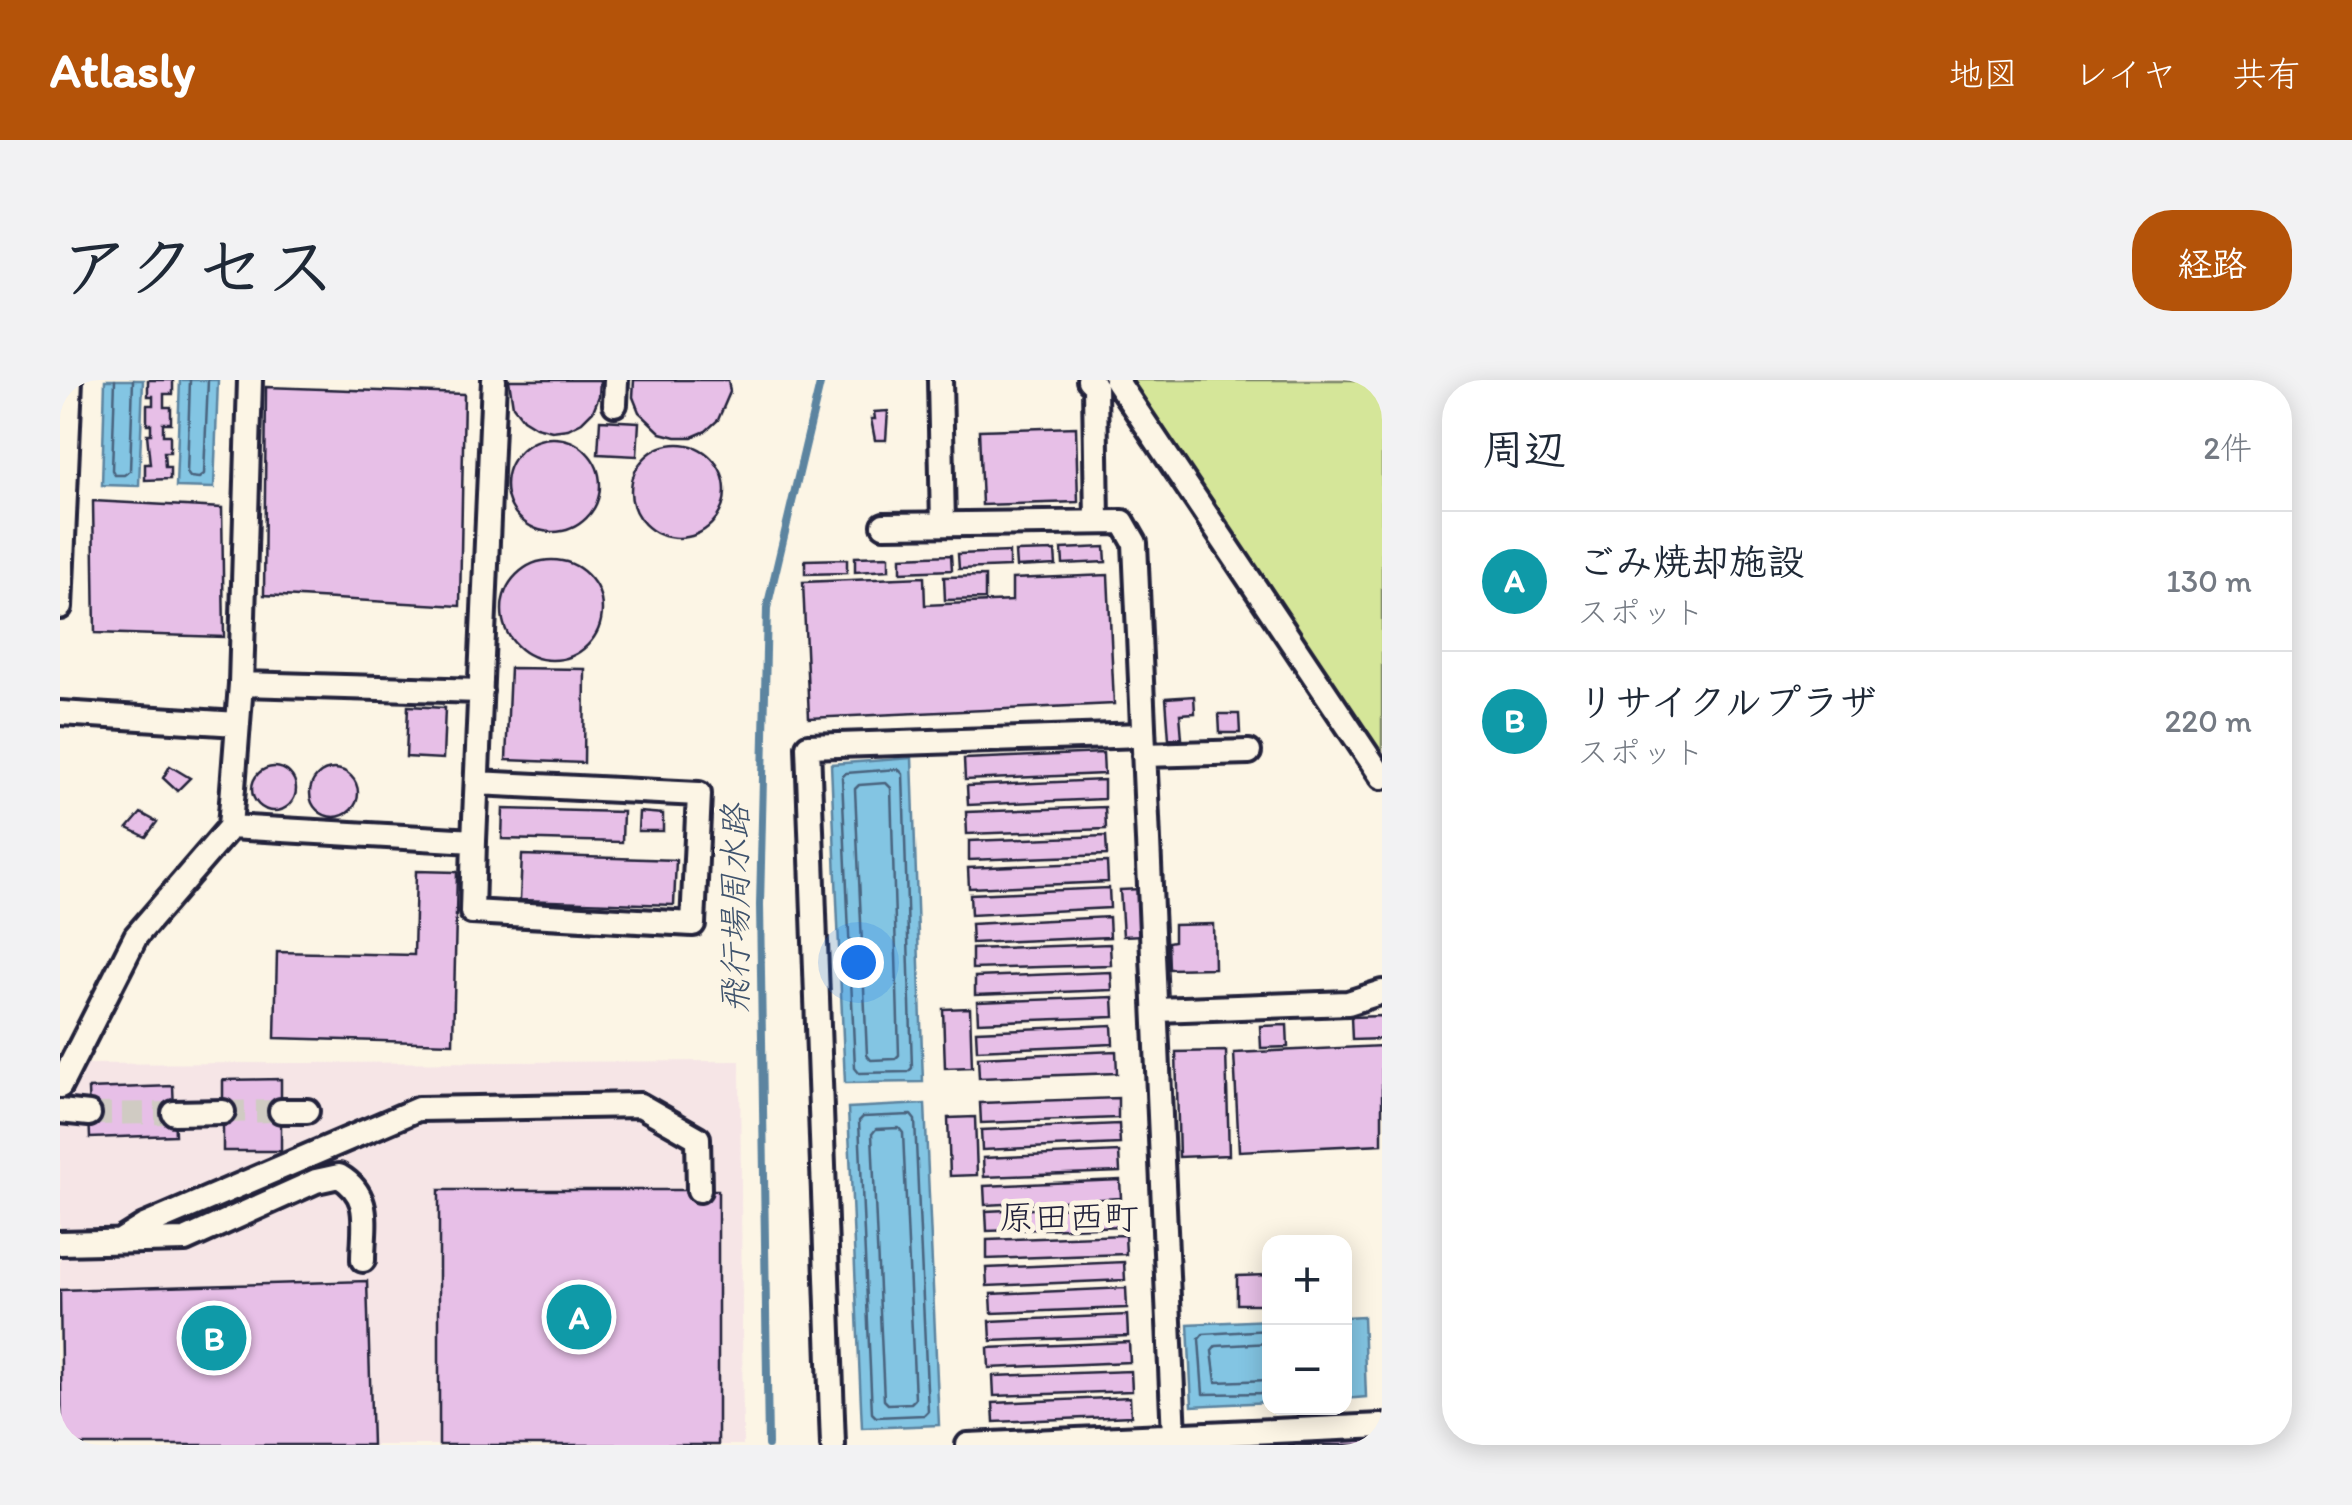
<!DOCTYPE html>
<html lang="ja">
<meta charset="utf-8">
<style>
body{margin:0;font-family:Itim,"Klee One",sans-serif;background:#f2f2f3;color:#1f2937}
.controls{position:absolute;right:30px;bottom:30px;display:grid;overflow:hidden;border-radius:20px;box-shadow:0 5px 25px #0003}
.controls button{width:90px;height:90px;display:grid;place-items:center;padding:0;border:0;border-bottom:2px solid #e0e1e3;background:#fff;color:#1f2937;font:50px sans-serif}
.you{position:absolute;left:798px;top:582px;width:35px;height:35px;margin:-25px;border:8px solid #fff;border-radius:50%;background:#1a73e8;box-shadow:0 0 0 15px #1a73e833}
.badge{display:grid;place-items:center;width:65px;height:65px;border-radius:50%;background:#b45309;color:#fff;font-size:32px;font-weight:700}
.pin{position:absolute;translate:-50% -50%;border:5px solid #fff;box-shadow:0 2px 10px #0006}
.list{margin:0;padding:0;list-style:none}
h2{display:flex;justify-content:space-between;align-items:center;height:130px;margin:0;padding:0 40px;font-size:42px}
h2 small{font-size:32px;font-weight:400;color:#747a83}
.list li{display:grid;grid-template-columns:65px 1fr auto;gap:30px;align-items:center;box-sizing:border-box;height:140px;padding:0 40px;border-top:2px solid #e0e1e3}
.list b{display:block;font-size:38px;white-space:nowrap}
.list p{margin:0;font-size:32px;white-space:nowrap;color:#747a83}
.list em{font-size:32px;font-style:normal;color:#747a83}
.map{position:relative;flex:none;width:1322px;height:1065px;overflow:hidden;border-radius:40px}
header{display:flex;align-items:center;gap:60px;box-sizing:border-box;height:140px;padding:0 50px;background:#b45309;color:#fff}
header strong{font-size:48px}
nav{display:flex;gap:55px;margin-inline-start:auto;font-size:35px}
.intro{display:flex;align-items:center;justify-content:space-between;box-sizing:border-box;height:240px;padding:0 60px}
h1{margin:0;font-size:70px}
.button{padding:25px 45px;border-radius:40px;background:#b45309;color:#fff;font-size:35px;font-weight:700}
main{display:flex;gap:60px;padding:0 60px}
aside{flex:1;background:#fff;border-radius:40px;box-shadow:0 5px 25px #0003}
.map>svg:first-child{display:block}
.built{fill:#f6e5e6}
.green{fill:#d5e699;stroke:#7c846a;stroke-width:2.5}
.water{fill:#83c5e3;stroke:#5c84a0;stroke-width:2.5}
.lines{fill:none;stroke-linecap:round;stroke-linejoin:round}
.shore{stroke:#49637e;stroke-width:2.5}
.stream{stroke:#5c84a0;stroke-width:8}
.building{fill:#e7bfe7;stroke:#22223b;stroke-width:2.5}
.minor-tunnel{stroke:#d0cbc3;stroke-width:22;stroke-dasharray:22 11;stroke-linecap:butt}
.minor-casing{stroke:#22223b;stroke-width:30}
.minor{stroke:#fcf5e5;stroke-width:22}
.labels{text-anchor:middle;stroke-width:10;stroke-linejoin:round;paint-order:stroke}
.water-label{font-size:35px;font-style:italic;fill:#3f536d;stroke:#fcf5e5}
.neighbourhood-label{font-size:35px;fill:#22223b;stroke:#fcf5e5}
</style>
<header>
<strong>Atlasly</strong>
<nav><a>地図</a><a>レイヤ</a><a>共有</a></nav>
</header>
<div class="intro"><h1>アクセス</h1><a class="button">経路</a></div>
<main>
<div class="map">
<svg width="1322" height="1065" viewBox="0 0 1322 1065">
<rect width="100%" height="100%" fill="#fcf5e5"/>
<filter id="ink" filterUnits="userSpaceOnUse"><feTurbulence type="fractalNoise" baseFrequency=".01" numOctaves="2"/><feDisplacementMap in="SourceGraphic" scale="20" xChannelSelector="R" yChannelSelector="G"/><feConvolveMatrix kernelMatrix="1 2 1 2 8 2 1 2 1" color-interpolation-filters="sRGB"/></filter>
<g filter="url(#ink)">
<path class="built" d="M680,681l3,384h-683v-381z"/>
<path class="green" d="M1070,0h252v384z"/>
<path class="water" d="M45,0h38l-4,106 -37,-1z
M120,0h38l-4,108 -38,-1z
M852,378l11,324 -78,1 -14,-319z
M865,724l14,321 -77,3 -14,-320z
M1303,936l3,81 -21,2v-82z
M1209,940v82l-77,4 -4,-82z"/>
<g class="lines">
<path class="shore" d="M55,0l-3,90 3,5h9l6,-4 3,-91
M130,0l-3,93 3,4 9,1 5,-4 4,-94
M838,389l5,5 9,294 -4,4 -49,1 -4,-5 -13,-291 4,-4z
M826,403l5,5 8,267 -4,4 -24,1 -4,-5 -12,-266 4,-4z
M851,735l4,5 13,291 -4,4 -48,2 -4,-4 -13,-292 4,-4z
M839,748l4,5 12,266 -4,4 -23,1 -4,-4 -12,-266 4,-5z
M1210,950l-67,4 -4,5 4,55 67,-1
M1210,963l-54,3 -4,5 4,31 54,-2"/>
<path class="stream" d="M708,1065l-8,-540 7,-297 54,-228"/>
</g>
<path class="building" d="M88,0h25v14h-9v13h7v16h-8v12h7v17h-6l1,15h5v12l-25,1v-16h5l-3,-30h4v-10h-4v-19h6v-9h-5z
M449,0h91l-1,16 -6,15 -11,11 -14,7 -16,2 -16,-4 -13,-8 -10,-13z
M574,0h94l2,12 -12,28 -12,11 -14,6h-16l-15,-4 -22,-21 -6,-15z
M206,7l198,7 -4,212 -196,-11z
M828,31l-2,29h-11l-4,-21h4l-1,-7z
M540,40l39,2 -2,34 -39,-2z
M1016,47l2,75 -96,3 -3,-75z
M446 105a47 47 0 1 1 94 0a47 47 0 1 1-94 0Z
M571 111a47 47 0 1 1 94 0a47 47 0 1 1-94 0Z
M33,121l129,7 2,129 -129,-4z
M1045,167l1,15 -43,2 -1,-15z
M995,171l1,14 -40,2 -1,-15z
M949,172v15l-50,2 -1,-15z
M891,175l1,15 -51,2v-15z
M829,176v14l-34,2v-15z
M787,179v14l-42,1v-14z
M442 230a50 50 0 1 1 100 0a50 50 0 1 1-100 0Z
M1048,195l6,129 -305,14 -6,-136 121,-5 1,28 87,-4v-22z
M925,196v23l-40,1 -1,-23z
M450,288l75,1 -1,94 -78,-3z
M1134,316l1,17 -15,1 2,24 -13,1 -3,-41z
M348,326l37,2 -2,51 -37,-2z
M1159,334h20l1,19h-20z
M1043,373l1,21 -139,6 -1,-21z
M110,386l20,12 -13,13 -14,-13z
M192 409a22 22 0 1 1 44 0a22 22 0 1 1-44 0Z
M250 413a24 24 0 1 1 48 0a24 24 0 1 1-48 0Z
M1044,400v19l-136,6 -1,-19z
M1045,427l1,22 -139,5 -1,-22z
M443,429l120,3 -1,30 -120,-3z
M579,432l24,2v17h-25z
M81,433l16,9 -11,15 -18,-9z
M1046,456l1,19 -138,5v-19z
M462,475l154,5 -2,45 -154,-5z
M1047,482l1,20 -139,6 -1,-20z
M356,491l41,1 -4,171 -178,-5 2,-86 137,3z
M1049,508l1,20 -139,7 -1,-21z
M1081,509l2,46 -20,1 -3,-46z
M1049,537l1,20 -138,6 -1,-19z
M1153,544l1,44 -45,1 -1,-27 6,-1v-16z
M1050,564l1,21 -139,4v-20z
M1051,592l1,18 -137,5v-18z
M1053,617l1,20 -136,5 -1,-20z
M910,628l2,59 -27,1 -2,-59z
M1322,636v23l-30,1 -1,-23z
M1052,645l1,19 -136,6 -1,-19z
M1227,645l1,22 -27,1 -1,-22z
M1322,666v98l-143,7 -5,-98z
M1056,671l1,22 -138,5 -1,-21z
M1166,671l3,104 -50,2 -3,-105z
M221,699v72h-58v-71z
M113,706l2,49 -85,3 -2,-49z
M1058,718v20l-137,5 -1,-20z
M915,737l2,58 -27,1 -2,-58z
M1059,744l1,20 -138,6 -1,-20z
M1059,772l1,20 -136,5 -1,-19z
M1060,800l1,18 -136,7 -1,-19z
M379,810h279v255h-279z
M1063,825l1,21 -137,5 -1,-20z
M1065,855l1,19 -139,5v-19z
M1064,882l1,18 -138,6 -1,-18z
M1207,895v29h-30v-28z
M307,901l5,164h-310l-2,-155z
M1066,908l1,20 -135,5 -1,-19z
M1067,935l1,21 -137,5 -1,-20z
M1069,962l1,20 -141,6 -1,-20z
M1071,991l1,20 -138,5 -1,-20z
M1070,1017l1,19 -137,6 -1,-19z
M1322,1060v5h-93v-2z"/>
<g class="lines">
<path class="minor-tunnel" d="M163,732l58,-1
M29,734l85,-1"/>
<defs>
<path id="minor" d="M880,0l3,144
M1029,0l6,6 2,136
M1056,0l266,397
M555,24l1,-24
M824,145l239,-3 12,21 39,893
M0,227l10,-227
M181,304l240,7
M0,333l178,11
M1084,375l105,-3
M170,447l244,14 20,-461
M414,461l-2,71 221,12 6,-130 -222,-11
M1096,630l192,-7 34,-11
M0,706l76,-150 94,-109 11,-143 9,-304
M0,731l29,3
M221,731h26
M114,733l49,-1
M60,861l24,-15 274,-117 222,-4 58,33 1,52
M0,863l125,-3 131,-59 23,-5c34,20 24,49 24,84
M773,1065l-25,-699 335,-11
M908,1065l414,-19"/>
</defs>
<use href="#minor" class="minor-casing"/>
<use href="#minor" class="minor"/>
</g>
</g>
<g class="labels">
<g class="water-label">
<text transform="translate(675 529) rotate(-90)" y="12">飛行場周水路</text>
</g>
<g class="neighbourhood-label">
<text x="1009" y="849">原田西町</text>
</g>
</g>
</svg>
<div class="controls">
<button>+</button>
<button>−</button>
</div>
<div class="you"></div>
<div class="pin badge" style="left:519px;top:937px;background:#0f9aa8">A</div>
<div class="pin badge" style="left:154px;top:958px;background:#0f9aa8">B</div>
</div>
<aside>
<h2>周辺<small>2件</small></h2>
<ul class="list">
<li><span class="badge" style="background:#0f9aa8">A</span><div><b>ごみ焼却施設</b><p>スポット</p></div><em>130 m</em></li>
<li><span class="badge" style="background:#0f9aa8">B</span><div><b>リサイクルプラザ</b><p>スポット</p></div><em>220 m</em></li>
</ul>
</aside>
</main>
